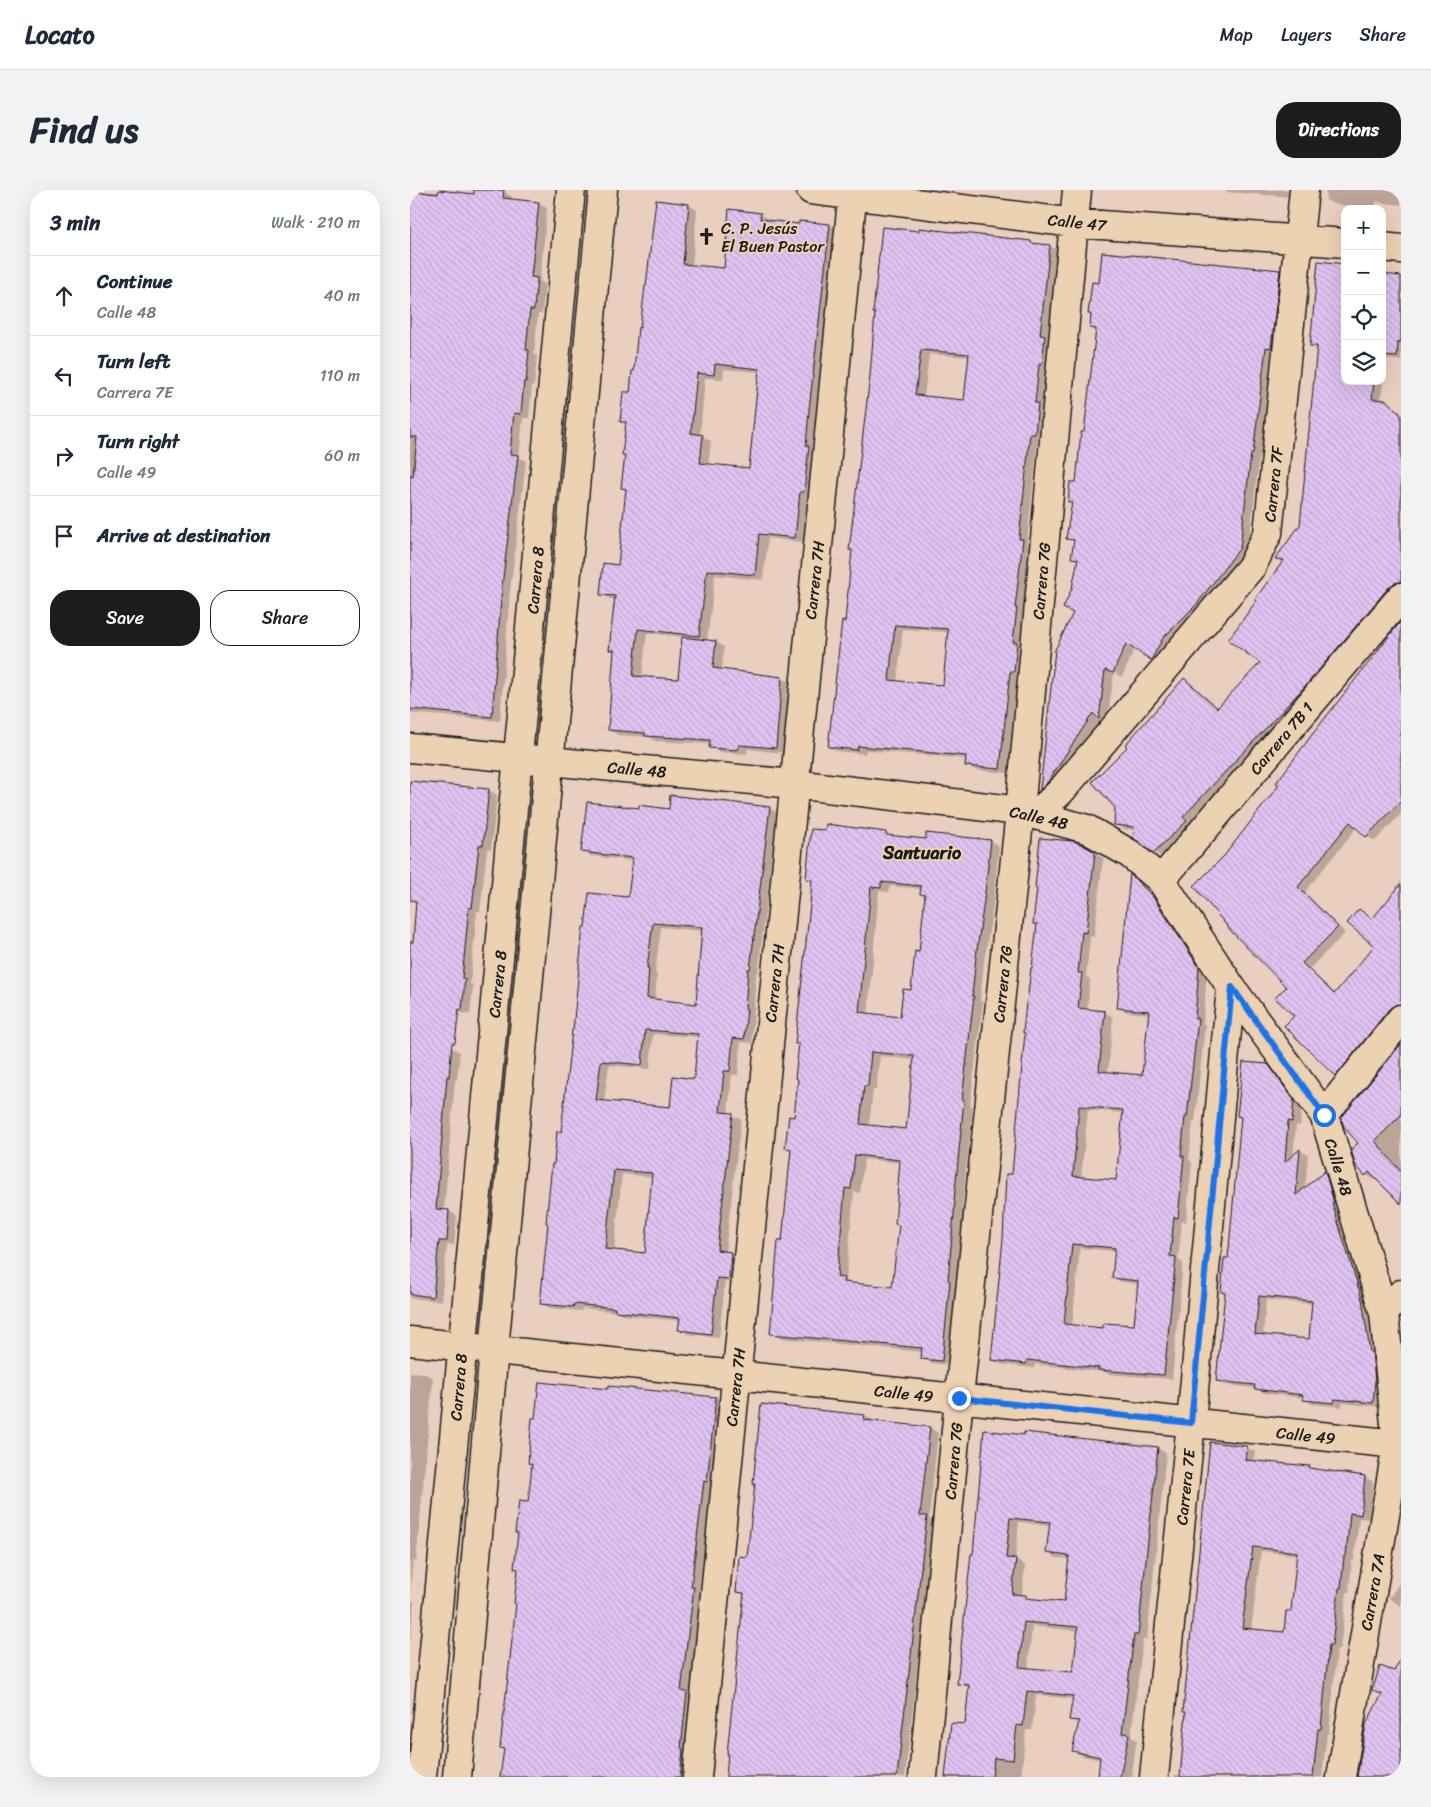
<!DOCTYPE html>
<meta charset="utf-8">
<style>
body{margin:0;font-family:Sriracha,sans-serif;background:#f2f2f3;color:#1f2937}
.controls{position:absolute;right:15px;top:15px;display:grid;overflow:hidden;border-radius:10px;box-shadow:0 5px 20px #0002}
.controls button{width:45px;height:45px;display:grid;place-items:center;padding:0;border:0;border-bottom:1px solid #e0e1e3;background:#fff;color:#1f2937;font:25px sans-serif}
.stop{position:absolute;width:15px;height:15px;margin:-11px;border:4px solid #1a73e8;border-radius:50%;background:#fff}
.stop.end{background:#1a73e8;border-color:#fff;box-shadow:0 1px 5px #0008}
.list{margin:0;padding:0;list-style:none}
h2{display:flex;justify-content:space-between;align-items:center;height:65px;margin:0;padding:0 20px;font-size:21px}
h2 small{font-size:16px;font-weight:400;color:#747a83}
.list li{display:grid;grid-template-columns:32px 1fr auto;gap:15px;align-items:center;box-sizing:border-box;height:80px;padding:0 20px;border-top:1px solid #e0e1e3}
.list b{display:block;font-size:19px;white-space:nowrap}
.list p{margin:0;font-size:16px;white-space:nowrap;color:#747a83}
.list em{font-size:16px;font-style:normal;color:#747a83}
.actions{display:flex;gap:10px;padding:15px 20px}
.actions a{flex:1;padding:11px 0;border:1px solid #1c1c1c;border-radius:20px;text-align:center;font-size:18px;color:#1c1c1c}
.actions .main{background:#1c1c1c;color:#fff}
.icon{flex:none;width:28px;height:28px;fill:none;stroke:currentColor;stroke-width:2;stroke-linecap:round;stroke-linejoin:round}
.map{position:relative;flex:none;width:991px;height:1587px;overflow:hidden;border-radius:20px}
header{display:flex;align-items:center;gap:30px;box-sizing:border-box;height:70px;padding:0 25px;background:#fff;border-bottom:1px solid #e0e1e3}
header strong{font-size:24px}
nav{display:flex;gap:28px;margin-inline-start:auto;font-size:18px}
.intro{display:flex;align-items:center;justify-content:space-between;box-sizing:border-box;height:120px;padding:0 30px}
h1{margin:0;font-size:35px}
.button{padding:12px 22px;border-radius:20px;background:#1c1c1c;color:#fff;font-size:18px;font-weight:700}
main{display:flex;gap:30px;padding:0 30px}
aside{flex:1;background:#fff;border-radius:20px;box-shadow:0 5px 20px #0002}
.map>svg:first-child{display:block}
.shadow{fill:#0003;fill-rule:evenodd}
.building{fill:url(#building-back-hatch);stroke:#1c1c1c;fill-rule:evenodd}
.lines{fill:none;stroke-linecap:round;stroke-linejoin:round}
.street-casing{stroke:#1c1c1c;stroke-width:31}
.secondary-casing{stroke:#1c1c1c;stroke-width:31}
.street{stroke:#ecd1b3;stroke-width:28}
.secondary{stroke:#ecd1b3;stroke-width:28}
.route{stroke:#1a73e8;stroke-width:6}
.labels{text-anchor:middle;stroke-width:4;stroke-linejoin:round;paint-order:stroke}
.street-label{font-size:16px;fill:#1c1c1c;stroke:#ecd1b3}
.poi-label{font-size:16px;fill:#1c1c1c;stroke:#ecd1b3;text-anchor:start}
.neighbourhood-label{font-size:18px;font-weight:bold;fill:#1c1c1c;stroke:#ecd1b3}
</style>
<header>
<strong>Locato</strong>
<nav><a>Map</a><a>Layers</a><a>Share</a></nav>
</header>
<div class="intro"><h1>Find us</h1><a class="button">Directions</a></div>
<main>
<aside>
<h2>3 min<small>Walk · 210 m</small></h2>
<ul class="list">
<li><svg class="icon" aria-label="ahead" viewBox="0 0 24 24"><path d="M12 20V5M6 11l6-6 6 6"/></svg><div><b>Continue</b><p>Calle 48</p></div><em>40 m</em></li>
<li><svg class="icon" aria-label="left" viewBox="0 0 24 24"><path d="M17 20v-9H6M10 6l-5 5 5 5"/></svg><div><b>Turn left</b><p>Carrera 7E</p></div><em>110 m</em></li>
<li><svg class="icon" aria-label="right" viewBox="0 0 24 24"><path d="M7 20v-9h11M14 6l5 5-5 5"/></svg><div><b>Turn right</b><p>Calle 49</p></div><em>60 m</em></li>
<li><svg class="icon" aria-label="arrive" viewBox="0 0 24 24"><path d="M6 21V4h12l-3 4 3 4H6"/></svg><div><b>Arrive at destination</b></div></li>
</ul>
<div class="actions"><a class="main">Save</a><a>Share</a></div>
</aside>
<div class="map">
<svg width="991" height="1587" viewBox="0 0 991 1587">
<defs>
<pattern id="building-back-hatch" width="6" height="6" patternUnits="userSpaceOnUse" patternTransform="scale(1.25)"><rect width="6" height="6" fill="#e0c3f1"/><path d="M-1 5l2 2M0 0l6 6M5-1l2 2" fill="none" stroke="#c0a7ce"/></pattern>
</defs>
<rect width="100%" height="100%" fill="#eacebf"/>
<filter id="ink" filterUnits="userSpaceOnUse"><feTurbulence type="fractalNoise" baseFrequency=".02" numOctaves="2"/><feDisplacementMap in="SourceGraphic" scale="10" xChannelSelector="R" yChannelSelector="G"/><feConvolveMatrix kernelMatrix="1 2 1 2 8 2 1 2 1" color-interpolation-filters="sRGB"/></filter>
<g filter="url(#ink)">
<path class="shadow" d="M0,0l65,5 1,-5 28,2 8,5v3l27,3 8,5 -7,73 5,3 -3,30h-4l-4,40 3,2 -3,30 -2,-1 -3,33h-6l-4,39 7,4 -16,130 -10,130 -90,-8z
M814,0h70l-1,7 -66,-5z
M916,0h75v15l-25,-3 -1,7 -42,-5 -7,-4z
M279,15l8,5 -5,56 33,4 35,-56 9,5v3l31,3h30l8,5 -26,266h-4l-5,46 -35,-4 -5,42 -48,-5 -8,66 9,1 8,5 -2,24 60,7 9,5 -7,70 -37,-4v5l-28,-2 -8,-5v-3l-56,-3 -6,-4 -31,-2 -9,-5 6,-78 -5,-3 6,-49 -6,-1 -9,-5 18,-28 8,-76 -4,-2 3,-33 1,-31 -5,-3 9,-27 11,-65zM314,179l36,3 -10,98 -42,-4 3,-25 -11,-5 5,-58 18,1zM237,443l37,4 -5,43 -37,-3z
M621,52l4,2 14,2 9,4 -10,89 5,3 -6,26 -4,39 3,2 -3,29 -5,-1 -11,106 4,2 -8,68 2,1 -4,32 4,2 -3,28h-4l-10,97 -33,-3 -8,-4v-7l-101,-9 -1,4 -28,-3 -8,-5 17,-123 8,-72 -3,-2 20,-173zM519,164l41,3 -5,45 -41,-5zM493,439l46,3 -5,55 -47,-5z
M910,72l25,119h37v-105l19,2v83l-16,-2 -4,42 5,1 9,5 6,6v176l-85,98 -125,135 4,4 -33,31 -8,-5 -19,-22 -11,-1 -9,-5 14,-77 56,-67 8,5 26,23 43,-45 21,-101 -6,-4 24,-33 17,-176 -6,-4z
M869,81l9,5 -14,76 -12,106h-3l-11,95 -88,110 -25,-15 -13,29 -8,-4 -7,50 -6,-4 -45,69 -7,6 -8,-5 15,-139 18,-37 -1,-25 6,-27 -7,-4 3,-15 -7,-4 5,-35 -3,-2 7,-17 20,-153 -6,-3 1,-13 -2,-2z
M991,433v191l-26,27 -9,-5 -9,-9 -52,65 40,41 -36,36 27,25 39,-48 -15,-36 13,9 25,-30 -2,-2 5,-6v130l-56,68 -9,-4 -40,-59 -8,-29 -63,-131 55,-71z
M0,593l79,7 8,5 -6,54h-4l-7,63 -3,-1 -7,73 3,1 -3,29 -60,-6v-65h4l5,-59 -9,-2z
M359,618l8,5 -19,160h-2l-4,70 -11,-1 -3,33h-6l-4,39 13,5 -16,133 6,1 8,5 -2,25 -12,-1 -6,56 -31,-4 -8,-5 1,-8 -57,-6 -6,-3 -36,-4 -1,3 -31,-3 -8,-4 21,-171 66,-235 5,-37 -43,-5 -8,-5 57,-42 30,1zM251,737l42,4 -6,74 -42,-5 2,-26 -2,-1zM243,844l46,3 -3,43 -25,28 -67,-6 5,-37 41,4zM212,984l31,3 -7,77 -32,-3z
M476,644l6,3 35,3 63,1 9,5 -6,60 -9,56 -4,39 3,1 -13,103 3,2 -11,100 2,1 -8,77 3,2 -8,78 -20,-2 -8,-5v-6l-143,-14 -8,-5 11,-90 9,-92 -5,-3 8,-30 4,-39 1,-34 -3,-2 16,-161 -5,-3zM480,696l32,3 -1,5 5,2 -6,57 -8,38 -11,27 -33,-3 11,-124 10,1zM470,866l35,4 -8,70 -38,-4 4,-36h3zM454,969l37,4 -5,61 4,2 -7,62 -41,-4 -6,-4 8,-88 6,1z
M670,655l23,13 -9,79 -4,-1 -4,41 4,2 -3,31 17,2 9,5 -5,56 35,4 6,-63 -22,-2 -8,-5 12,-131 7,4 23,23 46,70 -4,50 2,2 -10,96h-2l-4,39 3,2 -6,60 -4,-1 -4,39 5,3 -11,116 -64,-5 -4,-2 -69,-8 -1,4 -34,-4 -8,-5 12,-120 9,-63 25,-251 -3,-2zM678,920l36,3 -7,68 -36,-3zM670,1058l36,3 -3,27 9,4 17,2 -4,43 -31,2 -32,-3z
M0,854l42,4 8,4 -3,28h-2l-11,131h5l8,5 -3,29h-7l-6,56 -31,-3z
M991,856v156l-25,-24 -1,2 -9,-5 -7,-31z
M858,876l8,5 26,35 -2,20 -4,-1 -3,32 8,-6 7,4 -3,34 20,-17 8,5 37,128 11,102 -39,-4v4l-30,-3 -8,-5v-1l-40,-5 -8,-5 -31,-3 -8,-4 9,-87 -4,-3 7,-31 13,-142 -3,-2zM856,1110l47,4 -3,37 -47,-5z
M0,1182l14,1 9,5 -17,184 -3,-1 -3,29z
M305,1208l9,5 -25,189 3,2 -12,101 5,3 -7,79h-186l3,-27 -4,-2 32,-283 -4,-3z
M454,1226l9,4 -1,2 58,6 8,5 -9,86 5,3 -29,255h-178l18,-181 -8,-5 11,-32z
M615,1246l132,12 9,5 -19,186h-4l-12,98 6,3 -6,31 2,1v5h-34l2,-17 -18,-4 -9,-5 5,-27 -8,-5 3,-20 -38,-4 -4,35h-6l-5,47h-74l19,-51 4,-38 -12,-5 16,-128zM609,1332l32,4 -3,27 9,5 13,1 -5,44 -34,-3 -9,-4 3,-31 -10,-5zM622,1436l47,5 -5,43 -46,-5z
M836,1257l9,5 -1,10 55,6 4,2 52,7 8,5 -3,37 -11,-1 -5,42h-2l-3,32h-2l-7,57h-3l-8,85 -2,-1 -5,44h-147v-2h6l6,-62 -3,-2zM851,1361l37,4 -6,57 -7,22 -34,-4z
M991,1391v25l-12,-8z
M0,1410l4,2 -4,41z"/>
<path class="building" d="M29,0l35,4v-4h30l-1,8 36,4 -8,75 6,1 -3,32h-4l-4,40h3l-3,32 -2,-1 -3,33 -7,-1 -4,41 8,1 -16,131 -10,131 -82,-8v-234l3,1 4,-39h-7v-246l28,3z
M246,10l33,4 -6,60 41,4 5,-59 32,4 -1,6 39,5v-3l31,3 -21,186 -3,36h3l-5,46h-4l-5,46 -36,-4 -4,41 -48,-5 -8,66 -61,-7 -5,47 45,3 4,-42 34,4 -3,27 69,9 -6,71 -37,-3 -1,5 -29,-2 1,-8 -65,-4v-3l-37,-3 6,-80h-5l6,-54 -15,-1 3,-32 15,2 8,-76 -5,-1 4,-33h-3l4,-33h-6l3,-30h7l2,-21h2l4,-44 2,1 5,-42h1zM305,174l44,5 -10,99 -49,-5 3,-28 -12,-2 6,-60 17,2z
M472,37l37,4v-3l112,13v2l19,2 -10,90 5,1 -3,29 -3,-1 -4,39h3l-3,31h-5l-11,105h4l-8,69h2l-4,34h4l-3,30h-4l-10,97 -35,-3 1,-10 -108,-10 -1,4 -29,-3 14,-126 3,1 7,-72h-3l21,-174 5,-63h-2zM511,160l48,4 -5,46 -49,-5zM485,435l53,4 -5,56 -54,-5z
M692,62l178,18 -9,78 -5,-1 -13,107h-2l-11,94 -44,57 -33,33 -12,22 -25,-16 -13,29 -8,-3 -6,49 -6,-6 -46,70 -7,7 15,-140 18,-37 -10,-5 9,-20 6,-29 -7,-1 3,-18 -8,-1 6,-37h-4l2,-20h6l5,-50h3l12,-103 -6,-1 1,-14h-3l4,-32 7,1z
M908,71l27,3v117h29l-2,18 14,1 15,15v167l-6,1 -6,4 -81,96 -125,134 4,4 -34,32 -20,-15 1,-11 -20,-2 1,-17 -23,-26 35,-35 -2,-2 59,-67 33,30 43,-45 -32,-23 29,-40 -2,-1 29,-39 -9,-1 25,-34 17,-179h-7z
M972,84l19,2v66h-3l-1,15 -15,-1z
M991,431v180l-35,36 -16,-15 -52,65 40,40 -36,36 32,31 40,-48 -27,-23 12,-14 13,10 29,-35v120l-6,1 -6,4 -53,67 -52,-50 10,-10 -19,-18 11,-11 -54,-55 -38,-46 30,-30 55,-71 -3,-2 35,-47z
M0,591l79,8 -6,56h-4l-7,63 -3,-1 -7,72h3l-3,31 -3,-1 -4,34h-3l-3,34 -2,-1 -11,133 13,1 -2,31h-8l-6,56 -23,-3v-352h3l3,-41 -6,-1z
M260,605l100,12 -20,162h-2l-3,40h2l-3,30 -11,-1 -3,33h-6l-4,41 13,1 -16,137 14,2 -2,27 -12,-1 -6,56 -33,-4 2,-12 -65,-7v-3l-41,-4 -1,3 -33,-3 8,-80 -2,-1 6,-59h2l3,-33 4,1 11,-102h1l10,-103h2l4,-34 39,4 5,-39 -52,-6 6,-50 52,6v-3l30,4zM243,733l49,4 -6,77 -49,-6 2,-30h-2zM235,840l53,4 -4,45 -21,-3 -3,31 -74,-7 5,-39 41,4zM204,980l38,3 -7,80 -40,-4z
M416,634l60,8v3l40,4v-6l65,7 -7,61 -8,56 -4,39h2l-12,104h2l-10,101 1,1 -7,78 2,1 -8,80 -21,-2 1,-11 -152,-14 8,-93h4l9,-92 -6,-1 4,-32 5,1 4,-38 -3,-1 4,-34h-4l15,-139 2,-25 -6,-1 5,-50 14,1zM471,692l40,4 -1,8 5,1 -6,57 -4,-1 -4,39 -8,-1 -3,28 -41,-5 12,-125 10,1zM461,862l43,4 -8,73 -46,-5 4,-38h4zM445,965l45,5 -5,64 4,1 -7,62 -49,-5 1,-4 -7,-1 8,-89 6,1z
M630,648l33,3 8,3 14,8 -9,81 -4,-1 -4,41h4l-4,35 27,3 -6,60 43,4 7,-64 -32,-3 13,-134 23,23 46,70 -4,52h3l-11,98h-2l-4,39h3l-6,62 -4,-1 -4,39 6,1 -12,118 -66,-5 1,-2 -72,-8 -1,4 -35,-4 12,-121 3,-65h6l13,-141h-2l3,-30h1l4,-35h1l5,-44h-4l4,-36h-2zM669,916l44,4 -7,70 -43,-4zM662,1054l43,4 -3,30 26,3 -4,44 -31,-2v5l-39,-4z
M991,854v71l-26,26 26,31v32l-32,-32 -4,4 -10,-12 -4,-15 7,-6 -14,-16 -3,-9z
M833,872l25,2 26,36 -2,22 -4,-1 -3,41 15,-13 -4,46 29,-24 9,32h-2l30,96 8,53h2l3,29 -2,22 -38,-4 -1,4 -31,-3v-5l-49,-6 1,-4 -39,-4 9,-88 -4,-1 3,-34h4l13,-141 -4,-1zM849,1106l53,5 -3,38 -54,-5z
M129,1192l69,7v-3l108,11 -9,85 -3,-1 -13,106h3l-13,104 6,1 -6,56 2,1 -3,28h-180l4,-28 -4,-1 16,-144 -2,-1 4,-34 -4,-1 4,-35h-3l4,-32 9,1 4,-38 -4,-1 4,-45h3z
M351,1214l104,11 -1,5 66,7 -10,89h7l-30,261h-171l2,-24h-1l17,-160 -8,-1 3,-36 8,1 8,-73h-2z
M574,1240l40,5v-3l134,15 -20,188h-4l-12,98 7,1 -9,43h-22l2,-20 -28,-6 7,-30 -10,-1 4,-24 -46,-5 -4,35 -6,-1 -4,35 -19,-2 -2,19h-47l6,-54 14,1 4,-39 -12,-1 14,-130h2zM600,1328l40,4 -4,31 23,3 -5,46 -38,-4v-3l-14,-1 4,-35 -10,-1zM614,1432l54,5 -5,45 -54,-5z
M800,1252l37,4 -2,14 65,6 -1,2 56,8 -4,39 -11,-2 -4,43h-2l-3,32h-2l-7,57h-3l-8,84h-3l-5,48h-133l6,-65h-3zM843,1357l44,5 -6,59h-5l-2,21 -42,-4z
M991,1468v119h-44l9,-53 16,-30 -10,-3 8,-25 14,5z"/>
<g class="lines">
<defs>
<path id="street" d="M401,0l263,33 271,20
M972,57l19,2
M0,558l384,36 226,27 67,18 43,25 31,26 70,107 93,128 60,198 13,131 -56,333
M626,625l25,-24 191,-225 16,-33 36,-343
M751,690l240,-283
M914,925l77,-96
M974,1123l17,-19
M0,1151l987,103
M287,1587l156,-1587
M513,1587l36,-379 61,-587 57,-621
M744,1587l37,-354 40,-436"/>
<path id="secondary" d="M12,1587c49,-529 101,-1058 149,-1587
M47,1587l37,-428 109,-1159"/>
</defs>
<use href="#street" class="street-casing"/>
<use href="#secondary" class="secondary-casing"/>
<use href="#street" class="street"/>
<use href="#secondary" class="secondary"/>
</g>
</g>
<g class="lines" filter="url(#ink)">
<path class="route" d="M549,1208l232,25 41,-436 92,128"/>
</g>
<defs>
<symbol id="church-bare" viewBox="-9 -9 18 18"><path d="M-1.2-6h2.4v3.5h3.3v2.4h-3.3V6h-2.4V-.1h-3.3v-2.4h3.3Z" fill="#1c1c1c" stroke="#ecd1b3" stroke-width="2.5" paint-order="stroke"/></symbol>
</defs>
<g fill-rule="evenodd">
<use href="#church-bare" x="284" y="34" width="25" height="25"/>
</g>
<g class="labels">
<g class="street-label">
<text transform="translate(667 32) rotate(6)" y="6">Calle 47</text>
<text transform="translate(863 294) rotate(-84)" y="6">Carrera 7F</text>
<text transform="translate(125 390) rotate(-85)" y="6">Carrera 8</text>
<text transform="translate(404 390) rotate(-84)" y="6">Carrera 7H</text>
<text transform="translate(631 391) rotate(-85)" y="6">Carrera 7G</text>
<text transform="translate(871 548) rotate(-50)" y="6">Carrera 7B 1</text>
<text transform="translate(227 579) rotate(5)" y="6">Calle 48</text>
<text transform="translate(629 627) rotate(13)" y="6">Calle 48</text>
<text transform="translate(364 793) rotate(-84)" y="6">Carrera 7H</text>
<text transform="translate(87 794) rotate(-84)" y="6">Carrera 8</text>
<text transform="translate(592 794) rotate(-84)" y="6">Carrera 7G</text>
<text transform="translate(929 977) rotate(73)" y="6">Calle 48</text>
<text transform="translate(48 1197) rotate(-85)" y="6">Carrera 8</text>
<text transform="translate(325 1197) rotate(-84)" y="6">Carrera 7H</text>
<text transform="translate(494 1203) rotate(6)" y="6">Calle 49</text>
<text transform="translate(896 1245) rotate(6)" y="6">Calle 49</text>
<text transform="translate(543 1271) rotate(-85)" y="6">Carrera 7G</text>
<text transform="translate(775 1297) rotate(-84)" y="6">Carrera 7E</text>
<text transform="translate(962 1402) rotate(-80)" y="6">Carrera 7A</text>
</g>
<g class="poi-label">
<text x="311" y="44">C. P. Jesús<tspan x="311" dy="18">El Buen Pastor</tspan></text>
</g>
<g class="neighbourhood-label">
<text x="512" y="669">Santuario</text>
</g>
</g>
</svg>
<div class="controls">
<button>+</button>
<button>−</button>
<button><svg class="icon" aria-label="locate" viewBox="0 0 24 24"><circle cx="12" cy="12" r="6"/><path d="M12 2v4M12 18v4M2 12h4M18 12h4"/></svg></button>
<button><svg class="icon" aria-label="layers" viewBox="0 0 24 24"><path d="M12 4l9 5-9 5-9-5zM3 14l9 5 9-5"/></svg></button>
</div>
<div class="stop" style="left:914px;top:925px"></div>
<div class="stop end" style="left:549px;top:1208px"></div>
</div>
</main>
